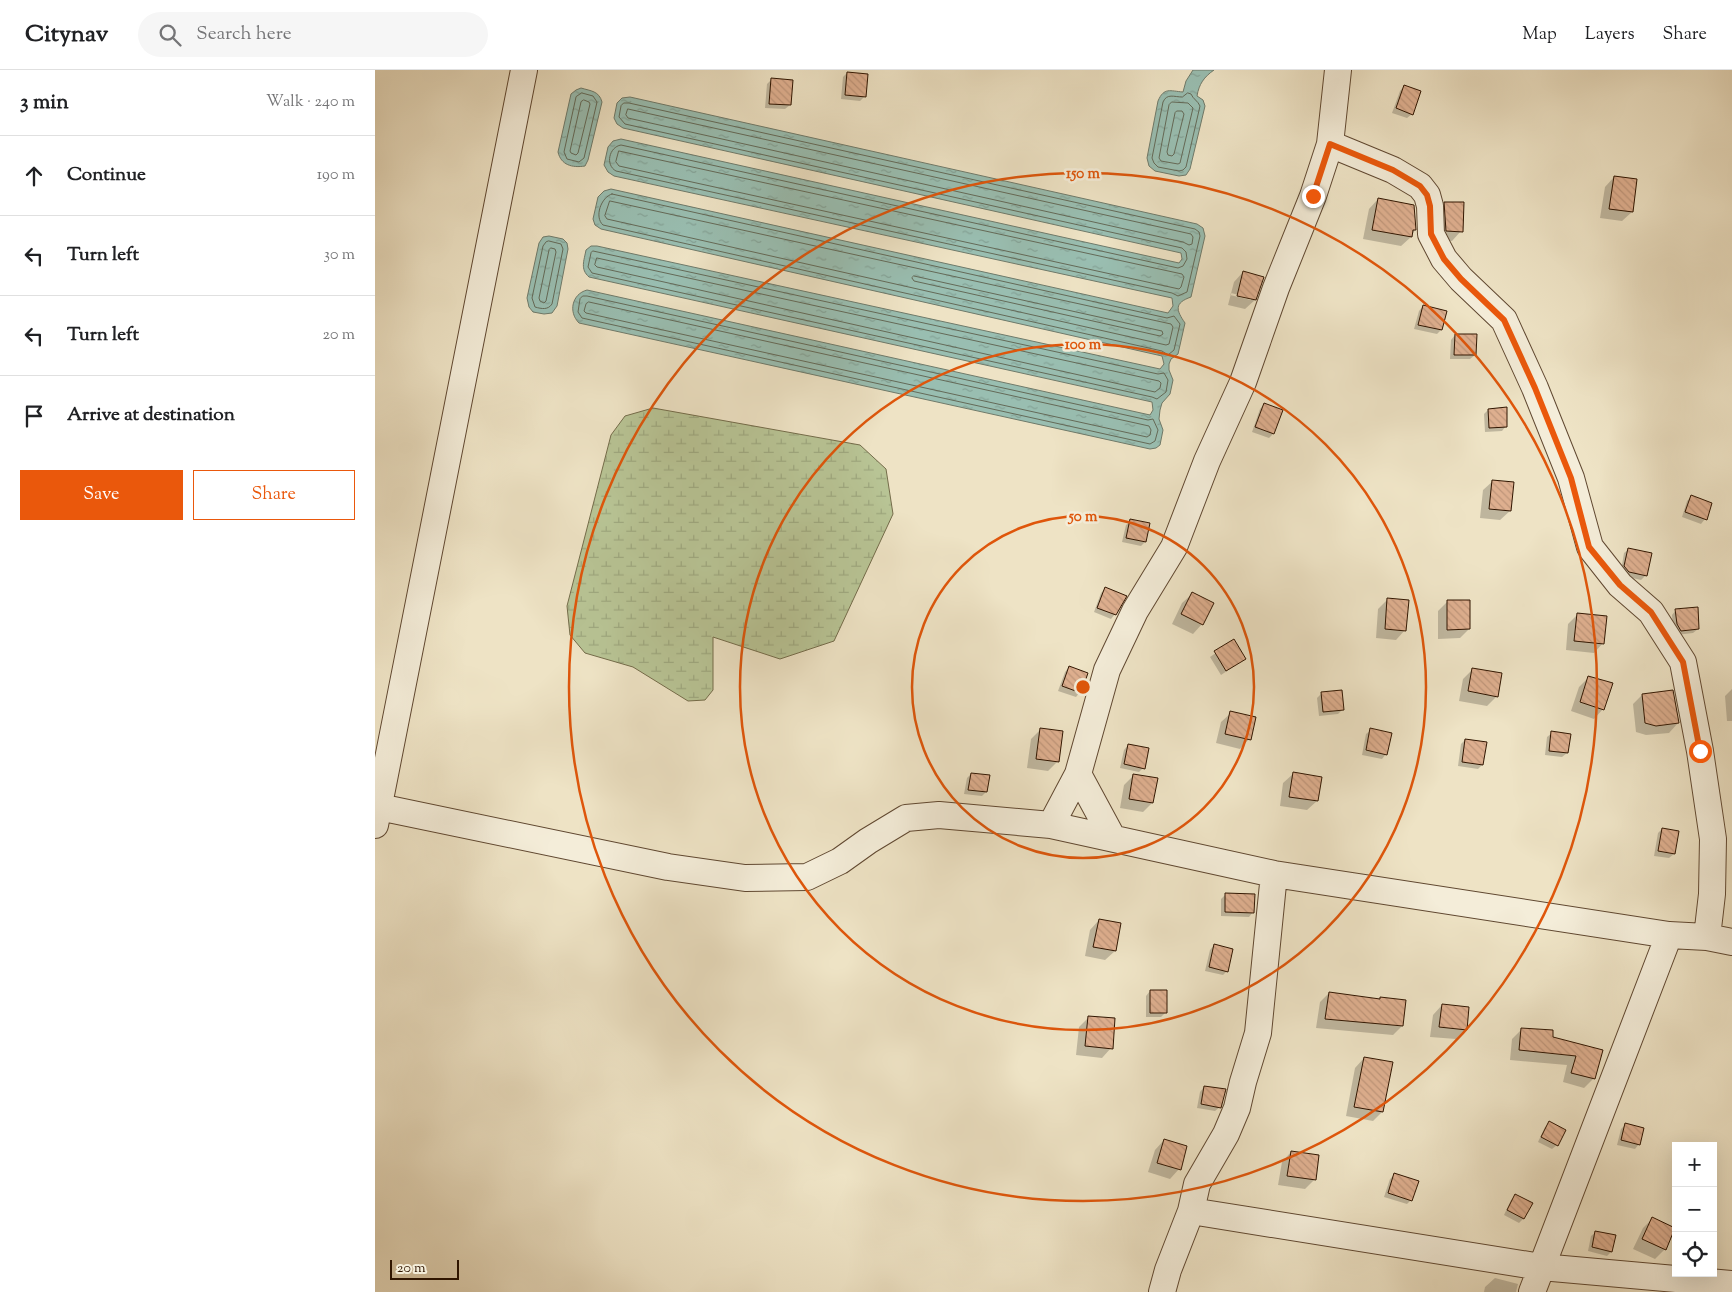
<!DOCTYPE html>
<meta charset="utf-8">
<style>
body{margin:0;font-family:"Sorts Mill Goudy",serif;background:#f6f6f6;color:#202124}
.controls{position:absolute;right:15px;bottom:15px;display:grid;overflow:hidden;border-radius:0px;box-shadow:0 5px 20px #0002}
.controls button{width:45px;height:45px;display:grid;place-items:center;padding:0;border:0;border-bottom:1px solid #e0e0e0;background:#fff;color:#202124;font:25px sans-serif}
.scale{position:absolute;left:15px;bottom:12px;width:69px;box-sizing:border-box;padding-left:5px;border:2px solid #301500;border-top:0;font-size:14px;line-height:18px;white-space:nowrap;color:#301500;-webkit-text-stroke:4px #f4edd9;paint-order:stroke}
.stop{position:absolute;width:15px;height:15px;margin:-11px;border:4px solid #ea580c;border-radius:50%;background:#fff}
.stop.end{background:#ea580c;border-color:#fff;box-shadow:0 1px 5px #0008}
.list{margin:0;padding:0;list-style:none}
h2{display:flex;justify-content:space-between;align-items:center;height:65px;margin:0;padding:0 20px;font-size:21px}
h2 small{font-size:16px;font-weight:400;color:#757577}
.list li{display:grid;grid-template-columns:32px 1fr auto;gap:15px;align-items:center;box-sizing:border-box;height:80px;padding:0 20px;border-top:1px solid #e0e0e0}
.list b{display:block;font-size:19px;white-space:nowrap}
.list em{font-size:16px;font-style:normal;color:#757577}
.actions{display:flex;gap:10px;padding:15px 20px}
.actions a{flex:1;padding:11px 0;border:1px solid #ea580c;border-radius:0px;text-align:center;font-size:18px;color:#ea580c}
.actions .main{background:#ea580c;color:#fff}
.icon{flex:none;width:28px;height:28px;fill:none;stroke:currentColor;stroke-width:2;stroke-linecap:round;stroke-linejoin:round}
.map{position:relative;flex:none;width:1357px;height:1222px;overflow:hidden}
header{display:flex;align-items:center;gap:30px;box-sizing:border-box;height:70px;padding:0 25px;background:#fff;border-bottom:1px solid #e0e0e0}
header strong{font-size:24px}
nav{display:flex;gap:28px;margin-inline-start:auto;font-size:18px}
.search{width:350px;height:45px;background:#f6f6f6;display:flex;align-items:center;gap:12px;box-sizing:border-box;padding:0 18px;border-radius:28px;color:#757577;font-size:19px}
main{display:flex}
aside{flex:1;background:#fff}
.map>svg:first-child{display:block}
.wetland{fill:url(#wetland-marsh);stroke:#746c4a}
.water{fill:url(#water-ripples);stroke:#6f7a6a}
.shadow{fill:#0003;fill-rule:evenodd}
.lines{fill:none;stroke-linecap:round;stroke-linejoin:round}
.shore{stroke:#646a58;stroke-width:1}
.building{fill:url(#building-back-hatch);stroke:#301500}
.minor-casing{stroke:#604831;stroke-width:28}
.minor{stroke:#f4edd9;stroke-width:26}
.route{stroke:#ea580c;stroke-width:6}
.ring{fill:none;stroke:#df560b;stroke-width:2.5}
.centre{fill:#df560b;stroke:#f4edd9;stroke-width:2.5}
.ring-label{font-size:15px;text-anchor:middle;font-weight:bold;fill:#df560b;stroke:#f4edd9;stroke-width:5;stroke-linejoin:round;paint-order:stroke}
</style>
<header>
<strong>Citynav</strong>
<div class="search"><svg class="icon" aria-label="search" viewBox="0 0 24 24"><circle cx="10" cy="10" r="6"/><path d="M15 15l6 6"/></svg>Search here</div>
<nav><a>Map</a><a>Layers</a><a>Share</a></nav>
</header>
<main>
<aside>
<h2>3 min<small>Walk · 240 m</small></h2>
<ul class="list">
<li><svg class="icon" aria-label="ahead" viewBox="0 0 24 24"><path d="M12 20V5M6 11l6-6 6 6"/></svg><div><b>Continue</b></div><em>190 m</em></li>
<li><svg class="icon" aria-label="left" viewBox="0 0 24 24"><path d="M17 20v-9H6M10 6l-5 5 5 5"/></svg><div><b>Turn left</b></div><em>30 m</em></li>
<li><svg class="icon" aria-label="left" viewBox="0 0 24 24"><path d="M17 20v-9H6M10 6l-5 5 5 5"/></svg><div><b>Turn left</b></div><em>20 m</em></li>
<li><svg class="icon" aria-label="arrive" viewBox="0 0 24 24"><path d="M6 21V4h12l-3 4 3 4H6"/></svg><div><b>Arrive at destination</b></div></li>
</ul>
<div class="actions"><a class="main">Save</a><a>Share</a></div>
</aside>
<div class="map">
<svg width="1357" height="1222" viewBox="0 0 1357 1222">
<defs>
<pattern id="wetland-marsh" width="20" height="14" patternUnits="userSpaceOnUse" patternTransform="scale(1.25)"><rect width="20" height="14" fill="#b8c495"/><path d="M1 5h8M5 5V1M11 12h8M15 12V8" fill="none" stroke="#9ea87f"/></pattern>
<pattern id="water-ripples" width="26" height="14" patternUnits="userSpaceOnUse" patternTransform="scale(1.25)"><rect width="26" height="14" fill="#99beb1"/><path d="M2 4q2-2 4 0t4 0M15 11q2-2 4 0t4 0" fill="none" stroke="#84a296"/></pattern>
<pattern id="building-back-hatch" width="6" height="6" patternUnits="userSpaceOnUse" patternTransform="scale(1.25)"><rect width="6" height="6" fill="#deaf8f"/><path d="M-1 5l2 2M0 0l6 6M5-1l2 2" fill="none" stroke="#bf967a"/></pattern>
</defs>
<rect width="100%" height="100%" fill="#eee3c5"/>
<filter id="stains"><feTurbulence type="fractalNoise" baseFrequency=".004" numOctaves="4"/><feColorMatrix values="0 0 0 0 .2 0 0 0 0 .09 0 0 0 0 .02 0 0 0 .5 -.17"/></filter>
<radialGradient id="worn" r=".72"><stop offset=".6" stop-color="#630" stop-opacity="0"/><stop offset="1" stop-color="#630" stop-opacity=".3"/></radialGradient>
<path class="wetland" d="M278,338l207,37 26,24 7,45 -59,127 -54,18 -67,-22v53l-8,10 -17,1 -55,-34 -48,-14 -15,-18 -3,-29 44,-171 14,-19z"/>
<path class="water" d="M818,0h21c-10,7 -15,14 -17,26l6,4 2,6 -15,63 -4,6 -7,1 -24,-5 -6,-5 -2,-8 11,-57c6,-14 12,-10 25,-9l3,-11z
M206,18c10,3 18,3 21,14l-14,58 -3,6c-13,2 -24,-1 -27,-14l13,-58 5,-4z
M255,27l567,127 6,4 2,8 -14,61c-17,6 -15,13 -6,26l-7,31 -7,5 -2,5v6l4,10 -3,14 -8,9 -2,7 -1,9 4,11 -3,15 -4,3 -6,1 -571,-126c-11,-11 -7,-29 8,-33l563,125 3,-5 -1,-8 -563,-125c-9,-8 -5,-16 -3,-27l5,-4h6l563,123 4,-5 -2,-8 -561,-127 -6,-4 -2,-6 5,-22 6,-6 7,-2 557,124 5,-7 -1,-8 -558,-122 -6,-4 -4,-7 4,-18 5,-6 8,-2 558,124 3,-4 -1,-6 -558,-125 -6,-4 -3,-6 3,-15 5,-5z
M174,166l14,3 4,4 1,6 -11,57 -5,7 -8,1 -11,-2 -4,-5 -2,-9 12,-55 4,-6z"/>
<path class="shadow" d="M472,3l18,23 -5,5 -19,-2 2,-22z
M397,9l18,26 -5,4 -20,-1 2,-24z
M1029,16l8,28 -5,4 -15,-5 8,-22z
M1239,107l18,35 -10,9 -22,-3 5,-31z
M1003,129l37,31 -4,7 -10,9 -38,-7 6,-30z
M1070,133l16,28 -9,10 -15,-1 -2,-28z
M868,202l12,28 -10,9 -17,-4 6,-23zM856,223l20,5v2l-21,-5z
M1048,236l18,24 -4,4 -23,-5 5,-18z
M1080,265l20,20 -5,4h-20l1,-19z
M889,334l9,30 -4,4 -17,-6 8,-23z
M1113,340l18,16 -4,5 -17,1 -1,-18z
M1118,411l17,30 -10,9 -20,-2 3,-28z
M1316,427l14,22 -4,5 -19,-7 5,-16z
M756,451l14,21 -4,4 -19,-4 4,-17z
M1254,479l17,26 -5,5 -17,-4 -3,-5 3,-18z
M730,519l10,25 -4,5 -17,-7 7,-19z
M817,524l10,30 -9,10 -21,-10 10,-21z
M1012,530l18,30 -9,10 -20,-2 2,-29z
M1073,531l21,28 -9,9 -22,1v-28z
M1301,540l22,19 -5,4 -17,2 -3,-6 -1,-14z
M1203,544l25,29 -9,10 -28,-3 2,-26z
M858,571l12,18 -24,16 -11,-18z
M694,597l11,25 -4,5 -18,-6 7,-19z
M1098,599l24,27 -10,10 -28,-5 4,-22z
M1214,607l14,32 -9,10 -23,-8 8,-24z
M1357,619v32h-5l-2,-25z
M946,624l22,15 -5,5 -19,2 -2,-18z
M1267,625l36,28 -9,10 -23,2 -10,-3 -3,-28z
M856,643l18,26 -9,10 -24,-6 5,-21z
M666,659l17,32 -10,10 -21,-3 4,-29z
M996,660l15,24 -4,5 -20,-4 4,-21z
M1177,663l15,20 -5,4 -17,-2 2,-18z
M1090,670l17,25 -4,4 -20,-3 3,-22z
M753,675l15,23 -4,4 -19,-4 4,-18z
M596,704l15,18 -4,4 -18,-2 3,-16z
M918,704l24,27 -10,9 -27,-4 3,-23z
M758,706l19,27 -9,9 -23,-4 4,-23z
M1287,759l12,25 -5,4 -15,-2 4,-23z
M851,824l27,18 -4,5 -28,-1v-17z
M724,850l16,31 -10,9 -20,-4 5,-26z
M839,875l13,26 -4,4 -18,-4 5,-21z
M775,921l16,21 -5,5h-15v-21z
M954,923l50,7 2,-2 21,28 -9,9 -77,-7 4,-26z
M1067,935l26,3 -3,22 -9,9 -26,-2 3,-22z
M714,947l22,31 -9,10 -26,-3 3,-28z
M1147,959l80,22 -8,27 -10,10 -21,-6 4,-17 -57,-5 2,-21z
M989,988l18,54 -9,9 -27,-5 9,-48z
M829,1017l16,20 -5,4 -18,-3 3,-16z
M1175,1053l7,22 -5,4 -14,-7 7,-15z
M1251,1054l13,20 -4,5 -18,-4 4,-16z
M789,1070l15,29 -9,10 -22,-7 7,-22z
M916,1082l27,4 -4,24 -9,9 -27,-4 4,-23z
M1020,1104l16,26 -4,4 -23,-7 6,-18z
M1141,1126l15,8 -8,15 -4,4 -15,-8 7,-15z
M1277,1149l13,30 -10,10 -22,-10 10,-21z
M1221,1162l15,20 -4,4 -19,-5 3,-15z
M1120,1208l23,6 -2,8h-32l1,-5z"/>
<g class="lines">
<path class="shore" d="M207,23l11,3 4,6 -13,56 -5,4 -12,-3 -3,-7 12,-55z
M813,23l3,1c2,5 7,7 9,12l-14,61 -3,3 -4,1 -21,-4 -4,-4 -2,-5 11,-56c4,-9 11,-5 19,-5z
M209,30l5,2 1,2 -12,49 -2,2 -5,-2 -1,-2 11,-49z
M797,32l16,1 5,5 -13,55 -2,1 -17,-3 -2,-3 10,-53z
M249,33h5l566,126 4,3 1,4 -13,56 -9,4 -6,-3 -556,-122c-11,-6 -7,-24 5,-26l557,123 5,-2 4,-7 -1,-7 -4,-4 -557,-124 -6,-7 2,-11z
M253,39l563,125 2,3 -1,7 -3,1 -6,-3 -555,-124 -2,-3z
M802,41h5l2,3 -10,40 -2,2 -4,-1 -1,-3 8,-39z
M244,81l563,123 2,3 -3,10 -2,2 -560,-123 -3,-4z
M237,124l555,124 7,-2 6,8 -6,26 -6,5 -6,-4 -559,-126c-9,-8 -2,-28 9,-31z
M235,131l561,123 2,3 -4,17 -3,1 -559,-126 -2,-3z
M174,171l12,3 2,5 -11,55c-4,6 -10,5 -17,3l-3,-9 11,-52 3,-4z
M176,178l4,1 1,3 -10,49 -2,2 -4,-2 -1,-3 10,-48z
M218,181l565,123 6,-1 4,7 -2,12 -9,7 -5,-2 -560,-124 -4,-6 3,-14z
M222,188l562,123 2,2 -1,5 -5,4 -558,-125 -2,-2z
M539,206l248,55 1,3 -3,2 -246,-55 -2,-3z
M208,226h4l561,124 5,-1 5,11 -3,11 -5,3 -568,-126 -4,-6 2,-13z
M214,232l560,124 2,4 -1,5 -3,2 -561,-124 -2,-2 2,-7z"/>
</g>
<path class="building" d="M472,2l21,2 -2,23 -21,-2z
M396,8l22,2 -2,25 -22,-1z
M1029,15l17,6 -8,24 -17,-7z
M1239,106l23,3 -4,33 -24,-3z
M1003,128l36,7 2,25h-3l-1,7 -40,-7z
M1069,132h20l-1,30 -17,-1z
M868,201l21,6 -8,23 -19,-4z
M1048,235l24,6 -5,19 -24,-5z
M1080,264h22l-1,21h-22z
M889,333l19,7 -9,24 -19,-7z
M1132,337v20l-18,1 -1,-19z
M1117,410l22,2 -3,29 -22,-2z
M1316,425l21,8 -5,17 -22,-8z
M755,449l20,4 -4,19 -20,-4z
M1253,478l24,5 -5,23 -18,-4 -5,-6z
M730,517l22,9 -11,19 -19,-7z
M817,522l22,11 -11,22 -22,-11z
M1012,528l22,2 -3,31 -21,-2z
M1072,530h23v29l-23,1z
M1323,537l1,22 -18,2 -4,-7 -2,-15z
M1202,543l30,3 -3,28 -30,-3z
M859,569l12,20 -20,12 -12,-20z
M694,596l19,7 -7,20 -19,-7z
M1097,598l30,5 -4,24 -30,-6z
M1213,606l25,7 -9,27 -24,-8z
M967,620l2,20 -21,2 -2,-20z
M1298,620l6,33 -23,3 -11,-3 -3,-29z
M855,641l26,6 -5,23 -26,-6z
M665,658l23,3 -4,31 -23,-3z
M995,658l22,5 -5,22 -21,-5z
M1176,661l20,3 -3,19 -19,-2z
M1090,669l22,3 -4,23 -21,-3z
M753,674l21,4 -4,21 -21,-5z
M918,702l29,5 -4,24 -29,-4z
M596,703l19,2 -3,17 -19,-2z
M758,704l25,4 -5,25 -24,-4z
M1287,758l17,3 -4,23 -17,-3z
M850,823l30,1 -1,19 -29,-1z
M724,849l22,4 -5,28 -23,-4z
M839,874l19,5 -5,23 -19,-5z
M775,920h17v23h-17z
M954,922l51,7v-2l26,3 -3,26 -78,-7z
M1067,934l27,3 -2,23 -28,-3z
M713,946l27,2 -2,31 -28,-3z
M1146,958l32,2v7l50,13 -8,29 -24,-6 5,-17 -57,-6z
M989,987l29,5 -10,50 -29,-5z
M829,1016l22,3 -5,19 -20,-4z
M1174,1051l17,9 -8,16 -17,-9z
M1250,1053l19,5 -4,17 -19,-5z
M789,1069l23,7 -6,24 -24,-7z
M916,1081l28,4 -3,25 -29,-4z
M1019,1103l25,8 -7,20 -24,-8z
M1140,1124l18,9 -9,16 -17,-9z
M1277,1147l23,11 -9,22 -24,-11z
M1220,1161l21,4 -4,17 -20,-5z"/>
<g class="lines">
<defs>
<path id="minor" d="M955,74l63,26 27,16 7,9 3,11 1,28 13,25 17,20 43,41 31,68 36,90 19,69 30,38 31,27 32,50 17,89 13,88 -1,55 -5,43
M703,704l34,63
M4,737l289,60 77,11 62,-1 33,-16 28,-20 38,-23 33,-3 112,10 223,49 395,61 38,2 25,5
M0,755l149,-755
M676,755l27,-51 29,-104 28,-59 39,-64 33,-86 36,-79 33,-94 37,-92 17,-52 8,-74
M816,1141l350,56 191,17
M787,1222l6,-22 23,-59 6,-27 29,-50 11,-26 6,-26 15,-49 16,-159
M1157,1222l137,-357"/>
</defs>
<use href="#minor" class="minor-casing"/>
<use href="#minor" class="minor"/>
</g>
<g class="lines">
<path class="route" d="M938,126l17,-52 63,26 27,16 7,9 3,11 1,28 13,25 17,20 43,41 31,68 36,90 18,69 31,38 31,27 32,50 17,89"/>
</g>
<g class="ring">
<circle cx="708" cy="617" r="171"/>
<circle cx="708" cy="617" r="343"/>
<circle cx="708" cy="617" r="514"/>
</g>
<circle cx="708" cy="617" r="8" class="centre"/>
<g class="ring-label">
<text x="708" y="108">150 m</text>
<text x="708" y="279">100 m</text>
<text x="708" y="451">50 m</text>
</g>
<rect width="100%" height="100%" filter="url(#stains)"/>
<rect width="100%" height="100%" fill="url(#worn)"/>
</svg>
<div class="controls">
<button>+</button>
<button>−</button>
<button><svg class="icon" aria-label="locate" viewBox="0 0 24 24"><circle cx="12" cy="12" r="6"/><path d="M12 2v4M12 18v4M2 12h4M18 12h4"/></svg></button>
</div>
<div class="scale">20 m</div>
<div class="stop" style="left:1325px;top:681px"></div>
<div class="stop end" style="left:938px;top:126px"></div>
</div>
</main>
